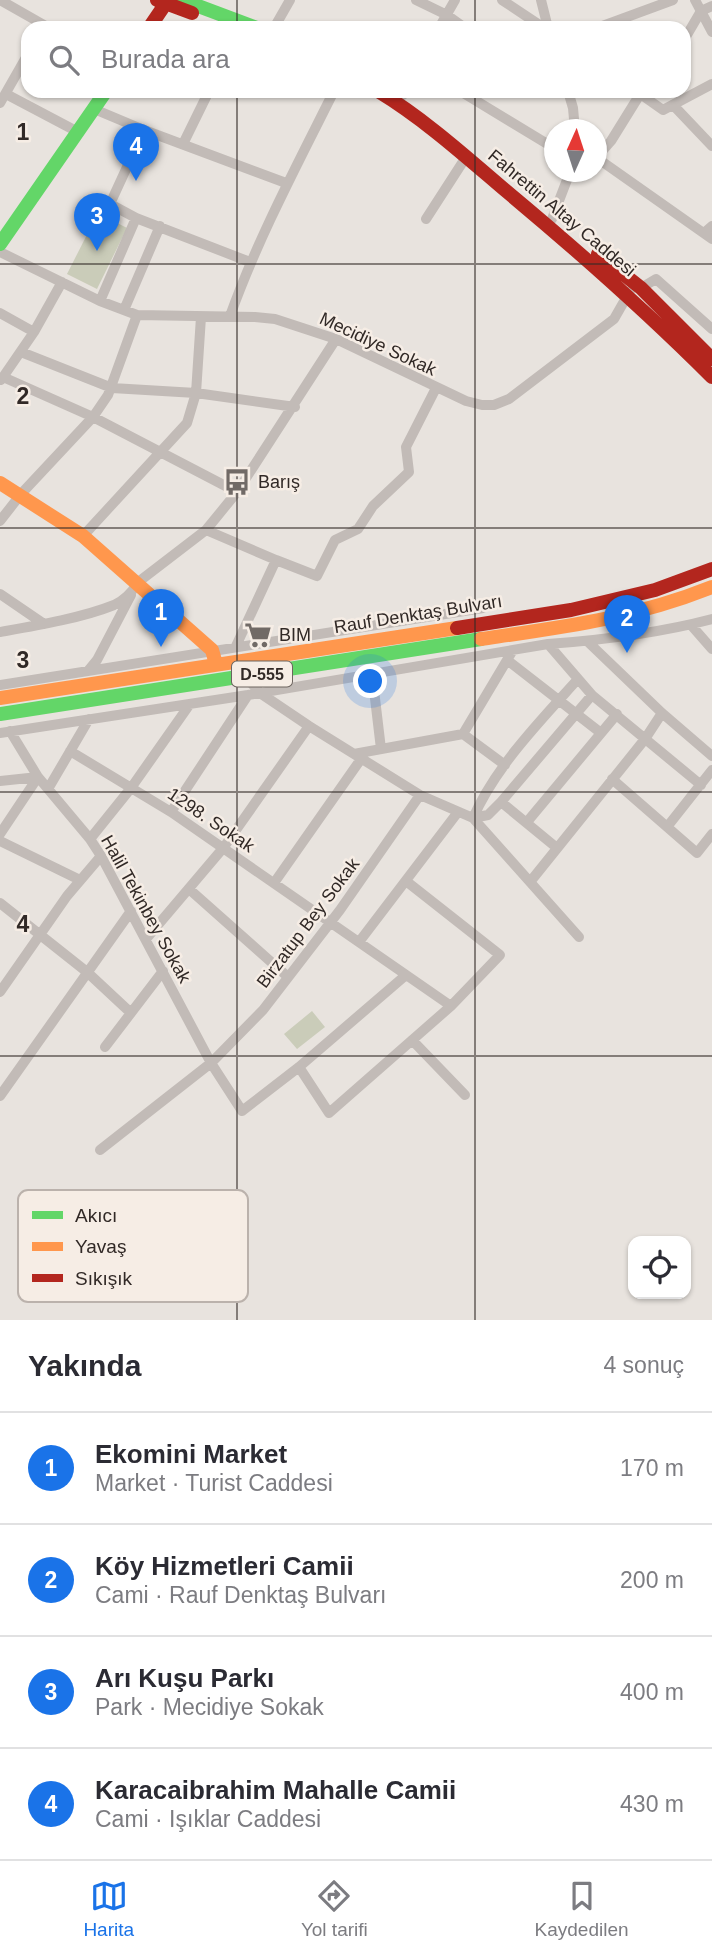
<!DOCTYPE html>
<html lang="tr">
<meta charset="utf-8">
<style>
body{margin:0;font-family:Arial,sans-serif;background:#f7f7f7;color:#2b2b33}
.controls{position:absolute;right:21px;bottom:21px;display:grid;overflow:hidden;border-radius:14px;box-shadow:0 2px 5px #0004}
.controls button{width:63px;height:63px;display:grid;place-items:center;padding:0;border:0;border-bottom:2px solid #e1e1e2;background:#fff;color:#2b2b33;font:35px sans-serif}
.compass{position:absolute;left:544px;top:119px;width:63px;height:63px;border-radius:50%;background:#fff;box-shadow:0 2px 5px #0004;rotate:3deg}
.you{position:absolute;left:371px;top:682px;width:24px;height:24px;margin:-18px;border:5px solid #fff;border-radius:50%;background:#1a73e8;box-shadow:0 0 0 10px #1a73e833}
.badge{display:grid;place-items:center;width:46px;height:46px;border-radius:50%;background:#1a73e8;color:#fff;font-size:23px;font-weight:700}
.pin{position:absolute;translate:-50% -58px;filter:drop-shadow(0 2px 4px #0008)}
.pin::after{content:'';position:absolute;top:37px;width:24px;height:21px;background:inherit;clip-path:polygon(0 0,100% 0,50% 100%)}
.list{margin:0;padding:0;list-style:none}
h2{display:flex;justify-content:space-between;align-items:center;height:91px;margin:0;padding:0 28px;font-size:30px}
h2 small{font-size:23px;font-weight:400;color:#7c7c81}
.list li{display:grid;grid-template-columns:46px 1fr auto;gap:21px;align-items:center;box-sizing:border-box;height:112px;padding:0 28px;border-top:2px solid #e1e1e2}
.list b{display:block;font-size:26px;white-space:nowrap}
.list p{margin:0;font-size:23px;white-space:nowrap;color:#7c7c81}
.list em{font-size:23px;font-style:normal;color:#7c7c81}
.icon{flex:none;width:38px;height:38px;fill:none;stroke:currentColor;stroke-width:2;stroke-linecap:round;stroke-linejoin:round}
.map{position:relative;flex:none;width:712px;height:1320px;overflow:hidden}
.search{position:absolute;background:#fff;box-shadow:0 2px 5px #0004;left:21px;right:21px;top:21px;height:77px;display:flex;align-items:center;gap:18px;box-sizing:border-box;padding:0 24px;border-radius:21px;color:#7c7c81;font-size:26px}
.sheet{height:539px;background:#fff}
nav{display:flex;justify-content:space-around;align-items:center;box-sizing:border-box;height:98px;border-top:2px solid #e1e1e2;background:#fff;font-size:19px;color:#7c7c81}
nav a{display:grid;justify-items:center;gap:4px}
nav .on{color:#1a73e8}
.map>svg:first-child{display:block}
.green{fill:#caccb9}
.lines{fill:none;stroke-linecap:round;stroke-linejoin:round}
.street{stroke:#c2bbb7;stroke-width:10}
.fast{stroke:#63d668;stroke-width:14}
.slow{stroke:#ff974d;stroke-width:14}
.jam{stroke:#b3261e;stroke-width:14}
.grid{fill:none;stroke:#312926;stroke-width:2;stroke-opacity:0.55}
.labels{text-anchor:middle;stroke-width:5;stroke-linejoin:round;paint-order:stroke}
.shield{fill:#f6ede5;stroke:#6c645f;stroke-width:2}
.shield-label{font-size:16px;font-weight:bold;fill:#312926}
.street-label{font-size:18px;fill:#312926;stroke:#f6ede5}
.poi-label{font-size:18px;fill:#312926;stroke:#f6ede5;text-anchor:start}
.key{fill:#f6ede5;stroke:#bbb2ac;stroke-width:2}
.key-label{font-size:19px;fill:#312926}
.grid-label{font-size:23px;text-anchor:middle;font-weight:bold;fill:#312926;stroke:#f6ede5;stroke-width:5;stroke-linejoin:round;paint-order:stroke}
</style>
<div class="map">
<svg width="712" height="1320" viewBox="0 0 712 1320">
<rect width="100%" height="100%" fill="#e8e3de"/>
<path class="green" d="M98,213l29,15 -30,61 -30,-15z
M312,1011l13,16 -28,22 -13,-15z"/>
<g class="lines">
<path class="street" d="M0,0l44,25 -1,3
M416,0l31,15 18,13
M502,0l42,28
M541,0l7,28
M695,0l17,32
M274,28l16,-28
M439,28l16,-28
M597,28l76,-28
M684,40l17,-29 11,-5
M460,91l94,57
M568,91l5,17 2,22
M636,91l27,19 49,-26
M6,94l72,38
M403,95l2,-4
M0,103l28,-49
M674,106l38,40
M94,109l50,21 142,53
M144,130l-34,74 26,14 114,44
M183,144l26,-53
M596,158l15,-17 31,-50
M597,158l115,81
M426,219l40,-62
M552,219l18,-47
M704,233l8,-7
M0,252l100,49 37,14 118,2 20,2 61,20 130,62 16,4h12l15,-6 105,-80 16,-28
M641,288l15,-9 56,50
M100,301l36,-83
M124,310l36,-84
M0,313l34,19
M230,316c28,-78 67,-151 104,-225
M21,352l91,36 84,5 99,14
M3,377l90,40 144,75
M1,380l33,-48 28,-50
M0,521l21,-27 72,-77 15,-22 29,-80
M206,530l70,30 -40,86
M83,536l104,-113 9,-30 5,-76
M276,560l41,16 18,-36 23,-11 15,-23 36,-34 -3,-25 30,-59
M0,594l44,30
M691,625l21,24
M0,632c34,-6 82,-14 114,-27 9,-4 19,-13 23,-22l69,-53 31,-38 99,-153
M587,641l75,72 50,43
M548,644l44,51 109,90
M507,660l94,73
M88,671l9,-11 34,-65
M372,673l9,76
M246,677l14,16 49,33 111,69 53,23 106,119
M0,685l483,-77
M10,731l28,46 52,62 11,17 110,207 31,48 57,-44 107,-92
M0,733l248,-38 300,-51c54,-4 111,-11 164,-25
M463,734l42,31
M70,751l101,61 280,194
M354,754l109,-20 50,-84
M612,779l85,74 15,-19
M0,781l38,-4
M48,789l41,-70
M501,802l56,46
M171,812l77,-117
M473,818c23,-52 67,-97 105,-139
M473,818l15,-3 13,-13 91,-107
M527,822l90,-108
M667,827l45,-57
M0,834l38,-57
M90,839l41,-51 59,-84
M0,841l80,39
M530,882l115,-143 17,-26
M274,883l87,-124
M189,889l99,88
M0,903l87,69 44,41
M146,939l78,-92 85,-121
M359,942l99,-130
M0,992l67,-96 34,-40
M412,1040l53,55
M105,1047l58,-76
M299,1067l30,46 122,-107 49,-51 -94,-74
M0,1096l131,-185
M100,1150l111,-87 52,-53 77,-100 80,-115"/>
<path class="fast" d="M182,0l75,28
M0,244l106,-153
M0,714l481,-75"/>
<path class="slow" d="M0,483l83,53 129,114 4,14
M481,639c82,-12 154,-21 231,-52
M0,698l457,-70"/>
<path class="jam" d="M157,0l35,13
M149,28l19,-28
M378,91c46,28 86,64 127,99 72,60 141,121 207,187
M598,254l43,34 71,71
M457,628l114,-18 84,-20 57,-21"/>
</g>
<path class="grid" d="M237,0v28M475,0v28M237,91v1229M475,91v1229M0,264h712M0,528h712M0,792h712M0,1056h712"/>
<defs>
<symbol id="bus-bare" viewBox="-9 -9 18 18"><path d="M-5-6H5V4H4V6H2V4H-2V6H-4V4H-5ZM-3.5-4V0h7V-4ZM-3.5 1.2v1.5H-2V1.2ZM2 1.2v1.5H3.5V1.2Z" fill="#716a66" stroke="#f6ede5" stroke-width="2.5" paint-order="stroke"/></symbol>
<symbol id="supermarket-bare" viewBox="-9 -9 18 18"><path d="M-6-5.5h2.5l.6 2H6L4.5 2H-2.5L-4.4-4H-6ZM-1.5 3.2a1.3 1.3 0 1 0 .1 0ZM3 3.2a1.3 1.3 0 1 0 .1 0Z" fill="#716a66" stroke="#f6ede5" stroke-width="2.5" paint-order="stroke"/></symbol>
</defs>
<g fill-rule="evenodd">
<use href="#bus-bare" x="218" y="463" width="38" height="38"/>
<use href="#supermarket-bare" x="239" y="616" width="38" height="38"/>
</g>
<g class="labels">
<rect class="shield" x="232" y="661.5" width="60" height="25" rx="5"/>
<g class="shield-label">
<text x="262" y="680">D-555</text>
</g>
<g class="street-label">
<text transform="translate(562 213) rotate(40)" y="6">Fahrettin Altay Caddesi</text>
<text transform="translate(378 344) rotate(25)" y="6">Mecidiye Sokak</text>
<text transform="translate(418 614) rotate(-9)" y="6">Rauf Denktaş Bulvarı</text>
<text transform="translate(211 820) rotate(34)" y="6">1298. Sokak</text>
<text transform="translate(146 909) rotate(61)" y="6">Halil Tekinbey Sokak</text>
<text transform="translate(308 923) rotate(-53)" y="6">Birzatup Bey Sokak</text>
</g>
<g class="poi-label">
<text x="258" y="488">Barış</text>
<text x="279" y="641">BIM</text>
</g>
</g>
<rect x="18" y="1190" width="230" height="112" rx="10" class="key"/>
<rect x="32" y="1211" width="31" height="8" fill="#63d668"/>
<rect x="32" y="1242" width="31" height="9" fill="#ff974d"/>
<rect x="32" y="1274" width="31" height="8" fill="#b3261e"/>
<g class="key-label">
<text x="75" y="1222">Akıcı</text>
<text x="75" y="1253">Yavaş</text>
<text x="75" y="1285">Sıkışık</text>
</g>
<g class="grid-label">
<text x="23" y="140">1</text>
<text x="23" y="404">2</text>
<text x="23" y="668">3</text>
<text x="23" y="932">4</text>
</g>
</svg>
<div class="controls">
<button><svg class="icon" aria-label="locate" viewBox="0 0 24 24"><circle cx="12" cy="12" r="6"/><path d="M12 2v4M12 18v4M2 12h4M18 12h4"/></svg></button>
</div>
<svg class="compass" viewBox="-18 -18 36 36"><path d="M0-13l5 13h-10z" fill="#e53935"/><path d="M0 13l5-13h-10z" fill="#7c7c81"/></svg>
<div class="you"></div>
<div class="pin badge" style="left:161px;top:647px">1</div>
<div class="pin badge" style="left:627px;top:653px">2</div>
<div class="pin badge" style="left:97px;top:251px">3</div>
<div class="pin badge" style="left:136px;top:181px">4</div>
<div class="search"><svg class="icon" aria-label="search" viewBox="0 0 24 24"><circle cx="10" cy="10" r="6"/><path d="M15 15l6 6"/></svg>Burada ara</div>
</div>
<section class="sheet">
<h2>Yakında<small>4 sonuç</small></h2>
<ul class="list">
<li><span class="badge">1</span><div><b>Ekomini Market</b><p>Market · Turist Caddesi</p></div><em>170 m</em></li>
<li><span class="badge">2</span><div><b>Köy Hizmetleri Camii</b><p>Cami · Rauf Denktaş Bulvarı</p></div><em>200 m</em></li>
<li><span class="badge">3</span><div><b>Arı Kuşu Parkı</b><p>Park · Mecidiye Sokak</p></div><em>400 m</em></li>
<li><span class="badge">4</span><div><b>Karacaibrahim Mahalle Camii</b><p>Cami · Işıklar Caddesi</p></div><em>430 m</em></li>
</ul>
</section>
<nav>
<a class="on"><svg class="icon" aria-label="map" viewBox="0 0 24 24"><path d="M3 6l6-2 6 2 6-2v14l-6 2-6-2-6 2zM9 4v14M15 6v14"/></svg>Harita</a>
<a><svg class="icon" aria-label="directions" viewBox="0 0 24 24"><path d="M12 3l9 9-9 9-9-9zM9 14v-3h6M13 9l2 2-2 2"/></svg>Yol tarifi</a>
<a><svg class="icon" aria-label="saved" viewBox="0 0 24 24"><path d="M7 4h10v16l-5-4-5 4z"/></svg>Kaydedilen</a>
</nav>
